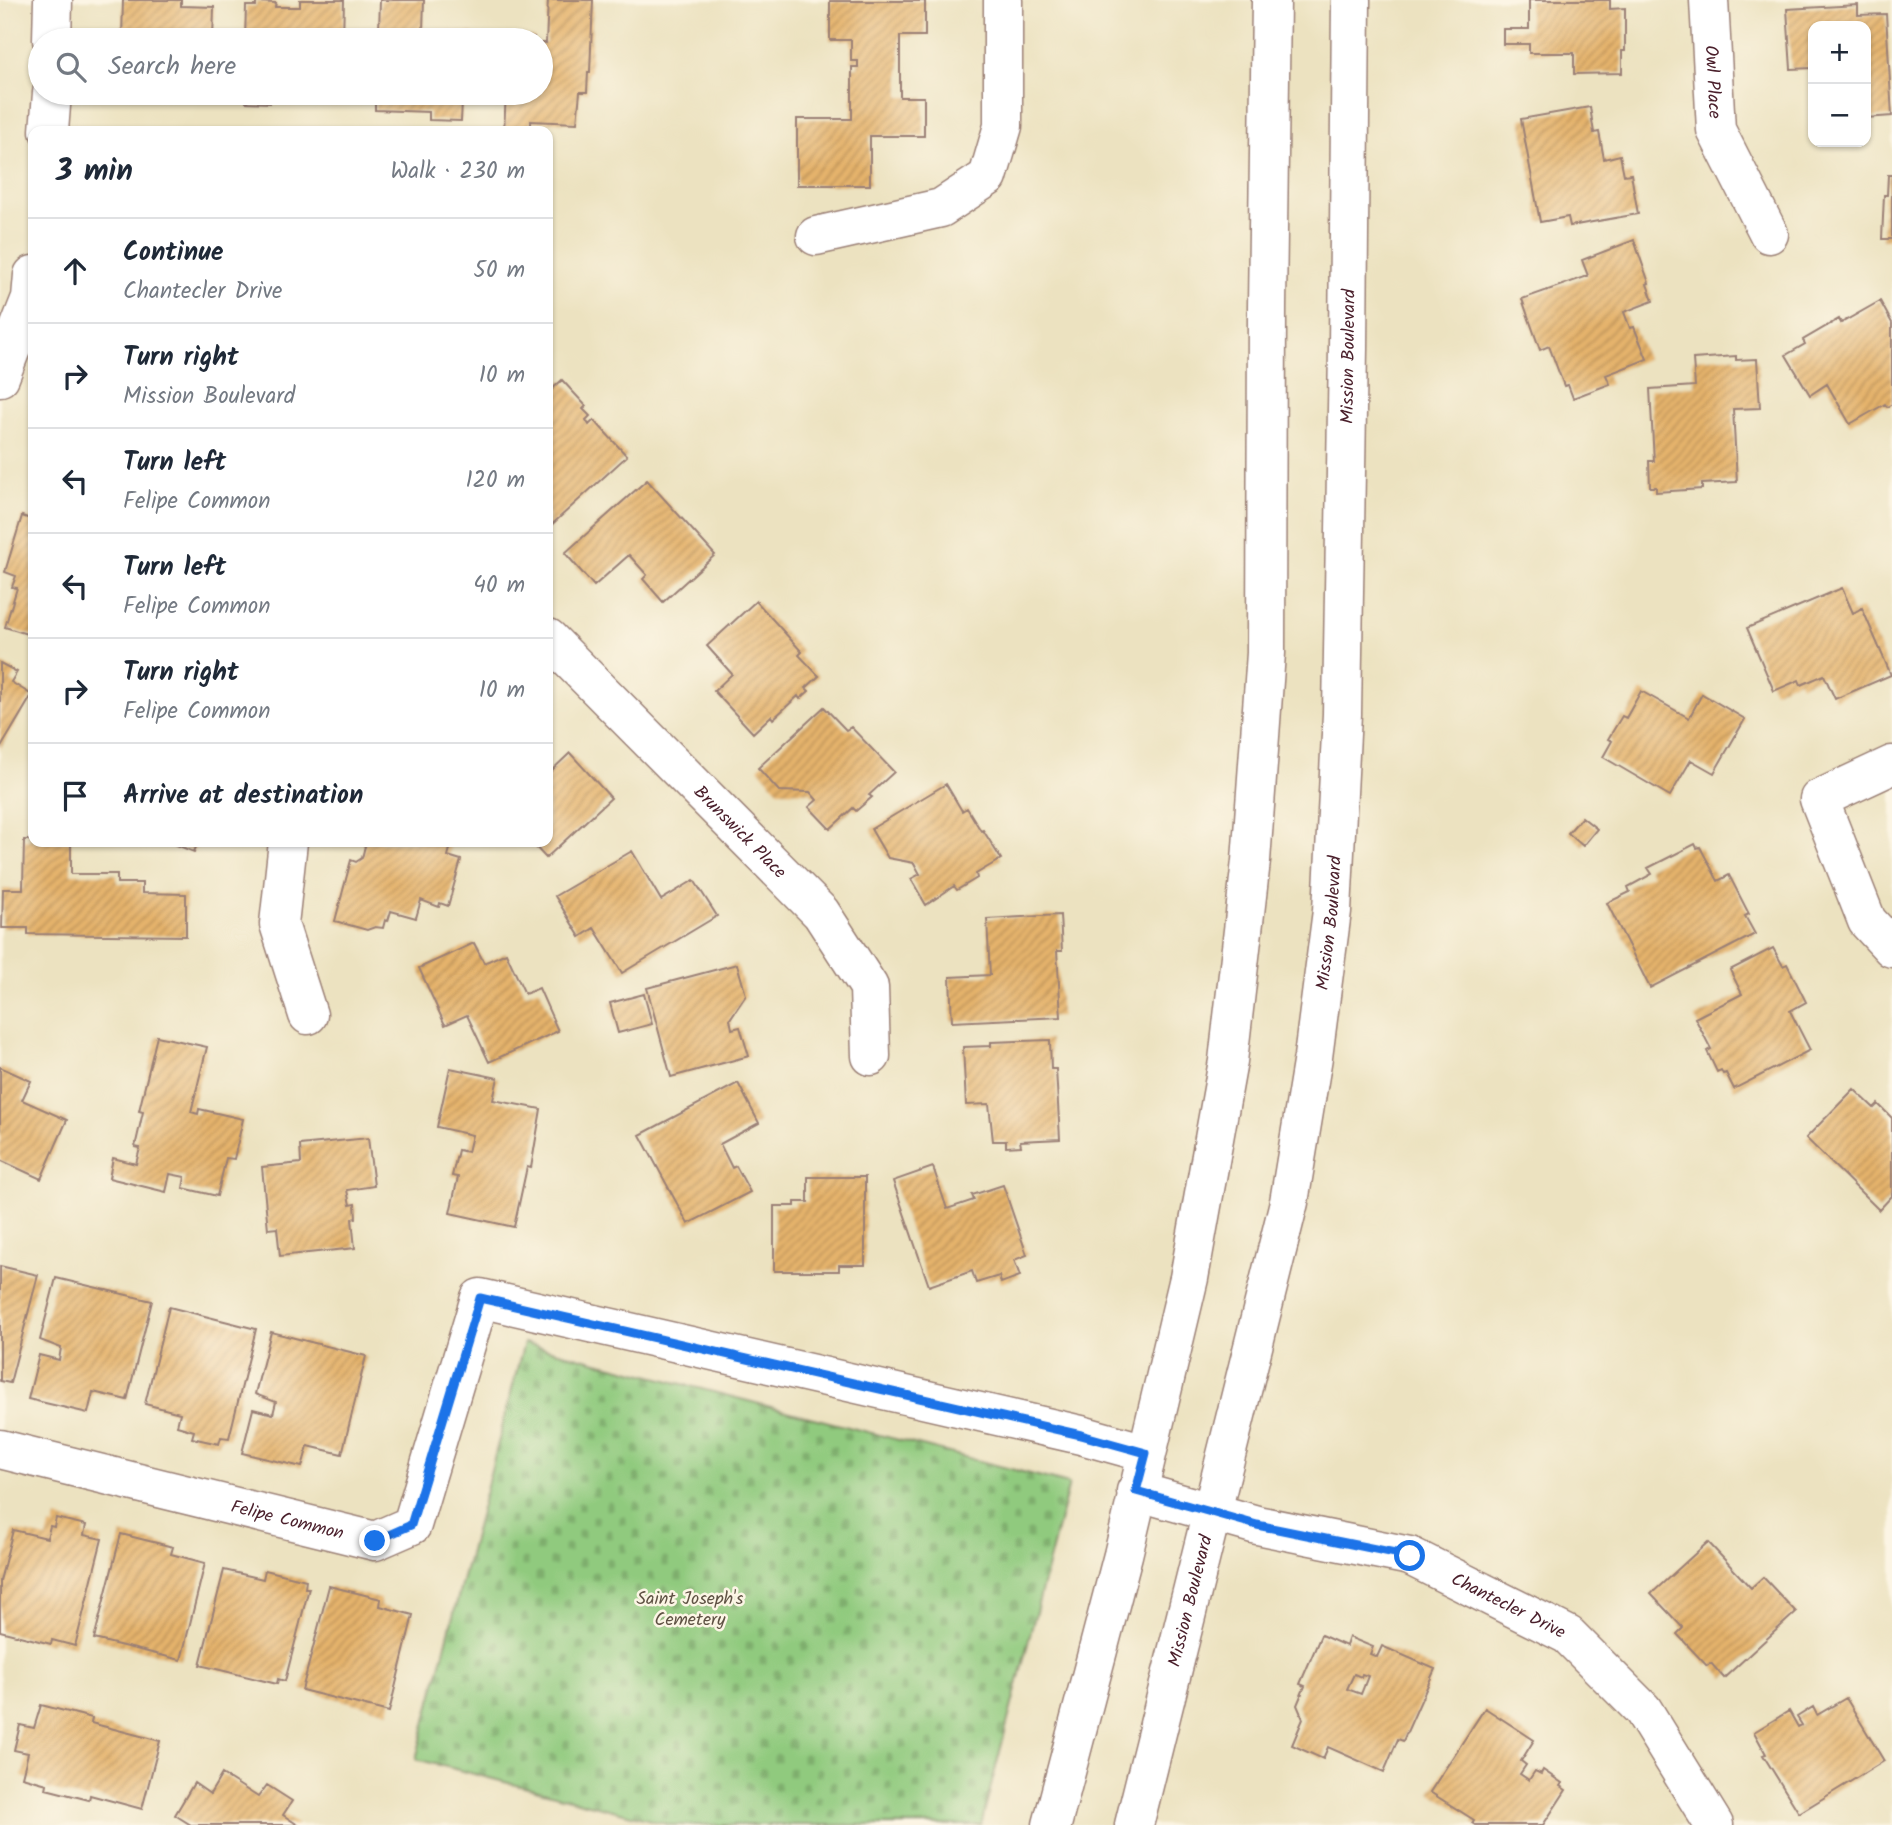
<!DOCTYPE html>
<meta charset="utf-8">
<style>
body{margin:0;font-family:Kalam,sans-serif;background:#f2f2f3;color:#1f2937}
.controls{position:absolute;right:21px;top:21px;display:grid;overflow:hidden;border-radius:14px;box-shadow:0 2px 5px #0004}
.controls button{width:63px;height:63px;display:grid;place-items:center;padding:0;border:0;border-bottom:2px solid #e0e1e3;background:#fff;color:#1f2937;font:35px sans-serif}
.stop{position:absolute;width:21px;height:21px;margin:-16px;border:5px solid #1a73e8;border-radius:50%;background:#fff}
.stop.end{background:#1a73e8;border-color:#fff;box-shadow:0 2px 7px #0008}
.list{margin:0;padding:0;list-style:none}
h2{display:flex;justify-content:space-between;align-items:center;height:91px;margin:0;padding:0 28px;font-size:30px}
h2 small{font-size:23px;font-weight:400;color:#747a83}
.list li{display:grid;grid-template-columns:46px 1fr auto;gap:21px;align-items:center;box-sizing:border-box;height:105px;padding:0 28px;border-top:2px solid #e0e1e3}
.list b{display:block;font-size:26px;white-space:nowrap}
.list p{margin:0;font-size:23px;white-space:nowrap;color:#747a83}
.list em{font-size:23px;font-style:normal;color:#747a83}
.icon{flex:none;width:38px;height:38px;fill:none;stroke:currentColor;stroke-width:2;stroke-linecap:round;stroke-linejoin:round}
.map{position:relative;flex:none;width:1892px;height:1825px;overflow:hidden}
.search{position:absolute;background:#fff;box-shadow:0 2px 5px #0004;left:28px;top:28px;width:525px;height:77px;display:flex;align-items:center;gap:18px;box-sizing:border-box;padding:0 24px;border-radius:38px;color:#747a83;font-size:26px}
.panel{position:absolute;background:#fff;box-shadow:0 2px 5px #0004;left:28px;top:126px;width:525px;height:721px;border-radius:14px}
.map>svg:first-child{display:block}
.cemetery{fill:url(#cemetery-stones);stroke:#6d7454;stroke-width:2}
.building{fill:url(#building-hatch);fill-rule:evenodd}
.lines{fill:none;stroke-linecap:round;stroke-linejoin:round}
.minor-casing{stroke:#9b8076;stroke-width:41}
.major-casing{stroke:#9b8076;stroke-width:41}
.minor{stroke:#fff;stroke-width:38}
.major{stroke:#fff;stroke-width:38}
.route{stroke:#1a73e8;stroke-width:9}
.labels{text-anchor:middle;stroke-width:5;stroke-linejoin:round;paint-order:stroke}
.street-label{font-size:18px;fill:#4a1f2b;stroke:#fcf5e5}
.park-label{font-size:18px;fill:#5f5244;stroke:#fcf5e5}
</style>
<div class="map">
<svg width="1892" height="1825" viewBox="0 0 1892 1825">
<defs>
<pattern id="cemetery-stones" width="16" height="16" patternUnits="userSpaceOnUse" patternTransform="scale(1.75)"><rect width="16" height="16" fill="#90ca7e"/><path d="M2 7V4a2 2 0 0 1 4 0v3zM10 15v-3a2 2 0 0 1 4 0v3z" fill="#7ead6d"/></pattern>
<pattern id="building-hatch" width="6" height="6" patternUnits="userSpaceOnUse" patternTransform="scale(1.75)"><rect width="6" height="6" fill="#e5b36c"/><path d="M-1 1l2-2M0 6l6-6M5 7l2-2" fill="none" stroke="#bc9159"/></pattern>
</defs>
<rect width="100%" height="100%" fill="#fcf5e5"/>
<filter id="ink" filterUnits="userSpaceOnUse"><feTurbulence type="fractalNoise" baseFrequency=".0143" numOctaves="2"/><feDisplacementMap in="SourceGraphic" scale="14" xChannelSelector="R" yChannelSelector="G"/><feConvolveMatrix kernelMatrix="1 2 1 2 8 2 1 2 1" color-interpolation-filters="sRGB"/></filter>
<filter id="wash" filterUnits="userSpaceOnUse"><feTurbulence type="fractalNoise" baseFrequency=".00686" numOctaves="4" result="noise"/><feDisplacementMap in="SourceGraphic" scale="28" xChannelSelector="R" yChannelSelector="G"/><feGaussianBlur stdDeviation="1.57" result="paint"/><feColorMatrix in="noise" values="0 0 0 0 0 0 0 0 0 0 0 0 0 0 0 0 0 1.4 0 .05"/><feComposite in="paint" operator="in"/></filter>
<g filter="url(#wash)">
<rect width="100%" height="100%" fill="#ece2c0"/>
<path class="cemetery" d="M524,1343l545,141 -88,341h-311l-254,-66z"/>
<g id="blocks">
<path class="building" d="M123,0h58v6l33,1 -1,33h-91z
M300,0h44l-1,40h-98l1,-34h10v-4l20,1 -1,4h25z
M380,0h44l-1,31 51,2v7h-102v-9h7z
M548,0h45l-3,72h-2l-1,20h-7l-3,31 -46,-2v10h-27l2,-38h35v-50h5z
M1529,0h81v9l15,-1v43h-3v22l-48,1v-21h-45v-9h-26v-15h26z
M830,1h95v35h-25v61h24v39h-54v49h-73v-66h55v-52h6v-6h-7v-21h-21z
M1858,5v10l28,-1 6,102 -26,2v-92h-53v42l-22,1 -4,-60z
M509,36l25,1v3h-25z
M246,93h24v10l-24,-1z
M297,93h44v7l-44,-1z
M375,93h97l-1,10 -9,-1 -1,19 -32,-1v-8l-54,-2z
M1590,107l4,26 5,-1 5,27 16,-4 4,20 7,-1 7,40 -68,12 -2,-9 -28,5 -19,-103z
M1888,175h4v64h-10l2,-44h3z
M1634,240l15,43 -2,1 6,17 -29,11 6,16 4,-1 13,32 -41,16 4,9 -37,14 -5,-13 -4,1 -15,-40 -9,4 -18,-51 66,-23 -6,-16z
M1880,301l12,22v81l-5,3 -2,-3 -35,20 -23,-40 -17,11 -24,-40 19,-11 -2,-4 36,-21 2,4z
M1736,356v4l21,-1 3,49 -27,1 4,73 -35,2v5l-46,3v-5h-6l-1,-26h5l-4,-72 45,-3 -2,-27z
M562,380l24,26 -3,3 7,7 -4,4 3,5 5,-5 33,36 -79,72v-135z
M647,480l68,75 -52,47 -20,-23 4,-4 -18,-20 -35,31 -29,-33z
M22,516l11,4v116l-28,-9 12,-39 -5,-1 4,-11 -11,-4z
M1842,588l11,25 9,-5 29,67 -56,24 -11,-24 -23,10 -2,-5 -25,11 -27,-63z
M756,601l46,51 -3,3 20,21 -13,12 3,3 -9,8 -2,-3 -25,23 -2,-3 -18,17 -39,-42 18,-17 -25,-28z
M0,663l17,9 -6,10 21,13 -32,54z
M1641,691l48,27 13,-24 43,25 -31,54 -23,-13 -21,36 -67,-39 9,-16 -4,-2 14,-23 4,2z
M824,707l22,23 5,-3 43,45 -25,23 3,2 -16,14 -3,-3 -23,21 -21,-22 8,-7 -7,-8 -31,-1 -21,-23z
M570,753l41,45 -65,60 -15,-16h17v-73l2,3z
M946,784l16,27 5,-3 14,23 2,-1 18,29 -25,15 1,4 -20,12 -3,-4 -28,19 -15,-26 9,-5 -6,-11 -26,-5 -17,-29z
M1582,817l15,12 -14,17 -15,-13z
M30,833h3v9h38v32h46v9h25v10l44,1v42l-158,-2v-6h-26l1,-39h20l1,-49h6z
M169,842h29l-4,10z
M361,842h86l3,7 -2,7 13,4 -13,46 -8,-3 -1,4 -18,-7 -5,18 -25,-7 -3,10 -3,-1 -2,8 -8,-1 -8,3 -32,-9 16,-61 5,2 6,-4 3,-12z
M1695,844l2,4 3,-1 18,34 11,-6 20,39 -4,2 10,18 -105,54 -43,-85 23,-11 -2,-5 24,-13 -4,-6z
M632,851l29,49 33,-20 23,36 -95,57 -28,-45 -14,9 -25,-41z
M1060,915l2,36h-5l4,66 -109,5 -2,-45 40,-2 -3,-56z
M474,943l10,20 22,-10 19,41 14,-6 19,43 -69,31 -22,-47 -22,10 -26,-57z
M1773,948l10,18 4,-2 19,38 -16,9 20,39 -76,39 -8,-16 -3,1 -2,-4 -4,2 -10,-21 4,-2 -16,-31 47,-24 -12,-24z
M737,964l9,31 -16,24 2,10 8,-2 9,29 -78,21 -24,-89z
M644,994l8,30 -34,9 -8,-30z
M157,1036l50,11 -16,65 7,2 1,-5 44,10 -9,40 -8,-1 -9,38 -34,-8 2,-11 -15,-3 -4,18 -57,-14 4,-20 23,6 4,-16 -5,-1 8,-35 -4,-1z
M1050,1040l1,29h5l4,70 -40,2 1,5 -15,1v-6h-13l-4,-37 -23,1 -3,-58 28,-1v-4z
M0,1067l31,14 -9,19 45,20 -26,59 -41,-19z
M450,1068l48,10 -5,22 48,9 -10,59 -4,-1 -13,60 -64,-14 8,-36 -6,-1 6,-26 10,2 4,-17 -35,-8z
M738,1083l21,40 -39,21 12,24 4,-2 14,26 -62,32 -48,-89z
M1854,1089l20,19 4,-4 14,14v78l-13,14 -73,-72z
M368,1138l6,48 -27,4 3,15 5,-1 1,14 -4,1 3,29 -75,8 -3,-28 -9,1 -6,-62 39,-4 -1,-18z
M933,1167l14,42 27,-9 -2,-5 31,-10 24,70 -13,5 6,16 -19,7 -2,-7 -23,7 -4,-12 -43,15 -36,-105z
M808,1177h57v88h-26v6h-65v-65h21v-4h13z
M0,1266l38,9 -28,108 -10,-2z
M56,1278l96,23 -25,99 -34,-8 -5,21 -60,-14 11,-44 20,5 2,-12 -21,-8z
M169,1307l87,22 -27,109 -8,-1 -2,7 -27,-6 2,-7 -17,-5 3,-13 -35,-9z
M271,1332l95,24 -24,98 -34,-8 -6,21 -60,-14 11,-44 20,5 3,-12 -21,-8z
M56,1518l30,7 -2,10 18,4 -27,107 -23,-6 -1,4 -51,-13v-50l13,-51 34,8 3,-12 4,1z
M121,1534l52,13 -2,7 34,9 -24,97 -87,-21z
M1708,1542l43,46 12,-11 33,35 -72,66 -13,-15 -4,3 -30,-32 6,-6 -32,-34z
M224,1570l39,9 2,-9 41,10 -1,8h4l-24,93 -7,-2 -1,5 -77,-19z
M329,1586l52,13 -1,7 33,9 -24,97 -87,-22z
M1321,1635l25,11 3,-9 24,10 -3,7 7,3 5,-11 53,23 -32,72 -5,-2 -14,33 -56,-25 -5,12 -31,-14 11,-26 -6,-14 8,-19 -5,-2zM1354,1674l7,3 1,-3 6,2 -7,18 -14,-5z
M1846,1698l38,63 -85,52 -36,-58 3,-1 -12,-22 35,-21 9,16 4,-2 -5,-8 16,-10 4,8z
M41,1705l51,13 -1,5 69,18 -18,68 -52,-14 -1,5 -43,-11 1,-5 -25,-7 6,-24 -14,-3 6,-25 14,3z
M1485,1708l49,32 -13,21 5,4 -6,9 9,6 6,-9 6,3 2,-4 19,13 -2,3 6,4 -23,35h-68l-3,-2 2,-3 -44,-28z
M222,1774l36,23 9,-12 25,16 -9,14 15,10h-107l-16,-10 19,-32 16,11z"/>
</g>
</g>
<g filter="url(#ink)">
<use href="#blocks" fill-opacity="0" stroke="#9b8076" stroke-width="2"/>
<g class="lines">
<defs>
<g id="minor">
<path id="s1" d="M1709,0l7,130 53,104"/>
<path d="M52,40l1,-40"/>
<path d="M49,131l3,-38"/>
<path d="M816,236l125,-28 47,-31 15,-51v-126"/>
<path d="M0,377l31,-79 2,-23"/>
<path id="s2" d="M548,638l273,275 48,74 2,69"/>
<path d="M1892,765l-73,34 48,122 25,27"/>
<path d="M288,842l-9,82 29,91"/>
<path id="s3" d="M0,1449l375,92 37,-16 68,-227 601,137 65,18"/>
<path id="s4" d="M1136,1491l121,34 153,31 158,79 75,75 71,115"/>
</g>
<g id="major">
<path d="M1052,1825l71,-270 66,-277 39,-217 23,-200 15,-208 1,-346 4,-307"/>
<path id="s5" d="M1134,1825l155,-623 24,-145 19,-146 10,-197 6,-366 3,-348"/>
</g>
</defs>
<use href="#minor" class="minor-casing"/>
<use href="#major" class="major-casing"/>
<use href="#minor" class="minor"/>
<use href="#major" class="major"/>
</g>
</g>
<g class="lines" filter="url(#ink)">
<path class="route" d="M375,1541l36,-16 69,-227 601,137 65,18 -10,38 121,34 153,31"/>
</g>
<g class="labels">
<g class="street-label">
<text dy="6" stroke="none"><textPath href="#s1" startOffset="82">Owl Place</textPath></text>
<text dy="6" stroke="none"><textPath href="#s5" startOffset="1491">Mission Boulevard</textPath></text>
<text dy="6" stroke="none"><textPath href="#s2" startOffset="273">Brunswick Place</textPath></text>
<text dy="6" stroke="none"><textPath href="#s5" startOffset="924">Mission Boulevard</textPath></text>
<text dy="6" stroke="none"><textPath href="#s3" startOffset="296">Felipe Common</textPath></text>
<text dy="6" stroke="none"><textPath href="#s5" startOffset="231">Mission Boulevard</textPath></text>
<text dy="6" stroke="none"><textPath href="#s4" startOffset="392">Chantecler Drive</textPath></text>
</g>
<g class="park-label">
<text x="690" y="1604">Saint Joseph's<tspan x="690" dy="21">Cemetery</tspan></text>
</g>
</g>
</svg>
<div class="controls">
<button>+</button>
<button>−</button>
</div>
<div class="stop" style="left:1410px;top:1556px"></div>
<div class="stop end" style="left:375px;top:1541px"></div>
<div class="search"><svg class="icon" aria-label="search" viewBox="0 0 24 24"><circle cx="10" cy="10" r="6"/><path d="M15 15l6 6"/></svg>Search here</div>
<section class="panel">
<h2>3 min<small>Walk · 230 m</small></h2>
<ul class="list">
<li><svg class="icon" aria-label="ahead" viewBox="0 0 24 24"><path d="M12 20V5M6 11l6-6 6 6"/></svg><div><b>Continue</b><p>Chantecler Drive</p></div><em>50 m</em></li>
<li><svg class="icon" aria-label="right" viewBox="0 0 24 24"><path d="M7 20v-9h11M14 6l5 5-5 5"/></svg><div><b>Turn right</b><p>Mission Boulevard</p></div><em>10 m</em></li>
<li><svg class="icon" aria-label="left" viewBox="0 0 24 24"><path d="M17 20v-9H6M10 6l-5 5 5 5"/></svg><div><b>Turn left</b><p>Felipe Common</p></div><em>120 m</em></li>
<li><svg class="icon" aria-label="left" viewBox="0 0 24 24"><path d="M17 20v-9H6M10 6l-5 5 5 5"/></svg><div><b>Turn left</b><p>Felipe Common</p></div><em>40 m</em></li>
<li><svg class="icon" aria-label="right" viewBox="0 0 24 24"><path d="M7 20v-9h11M14 6l5 5-5 5"/></svg><div><b>Turn right</b><p>Felipe Common</p></div><em>10 m</em></li>
<li><svg class="icon" aria-label="arrive" viewBox="0 0 24 24"><path d="M6 21V4h12l-3 4 3 4H6"/></svg><div><b>Arrive at destination</b></div></li>
</ul>
</section>
</div>
